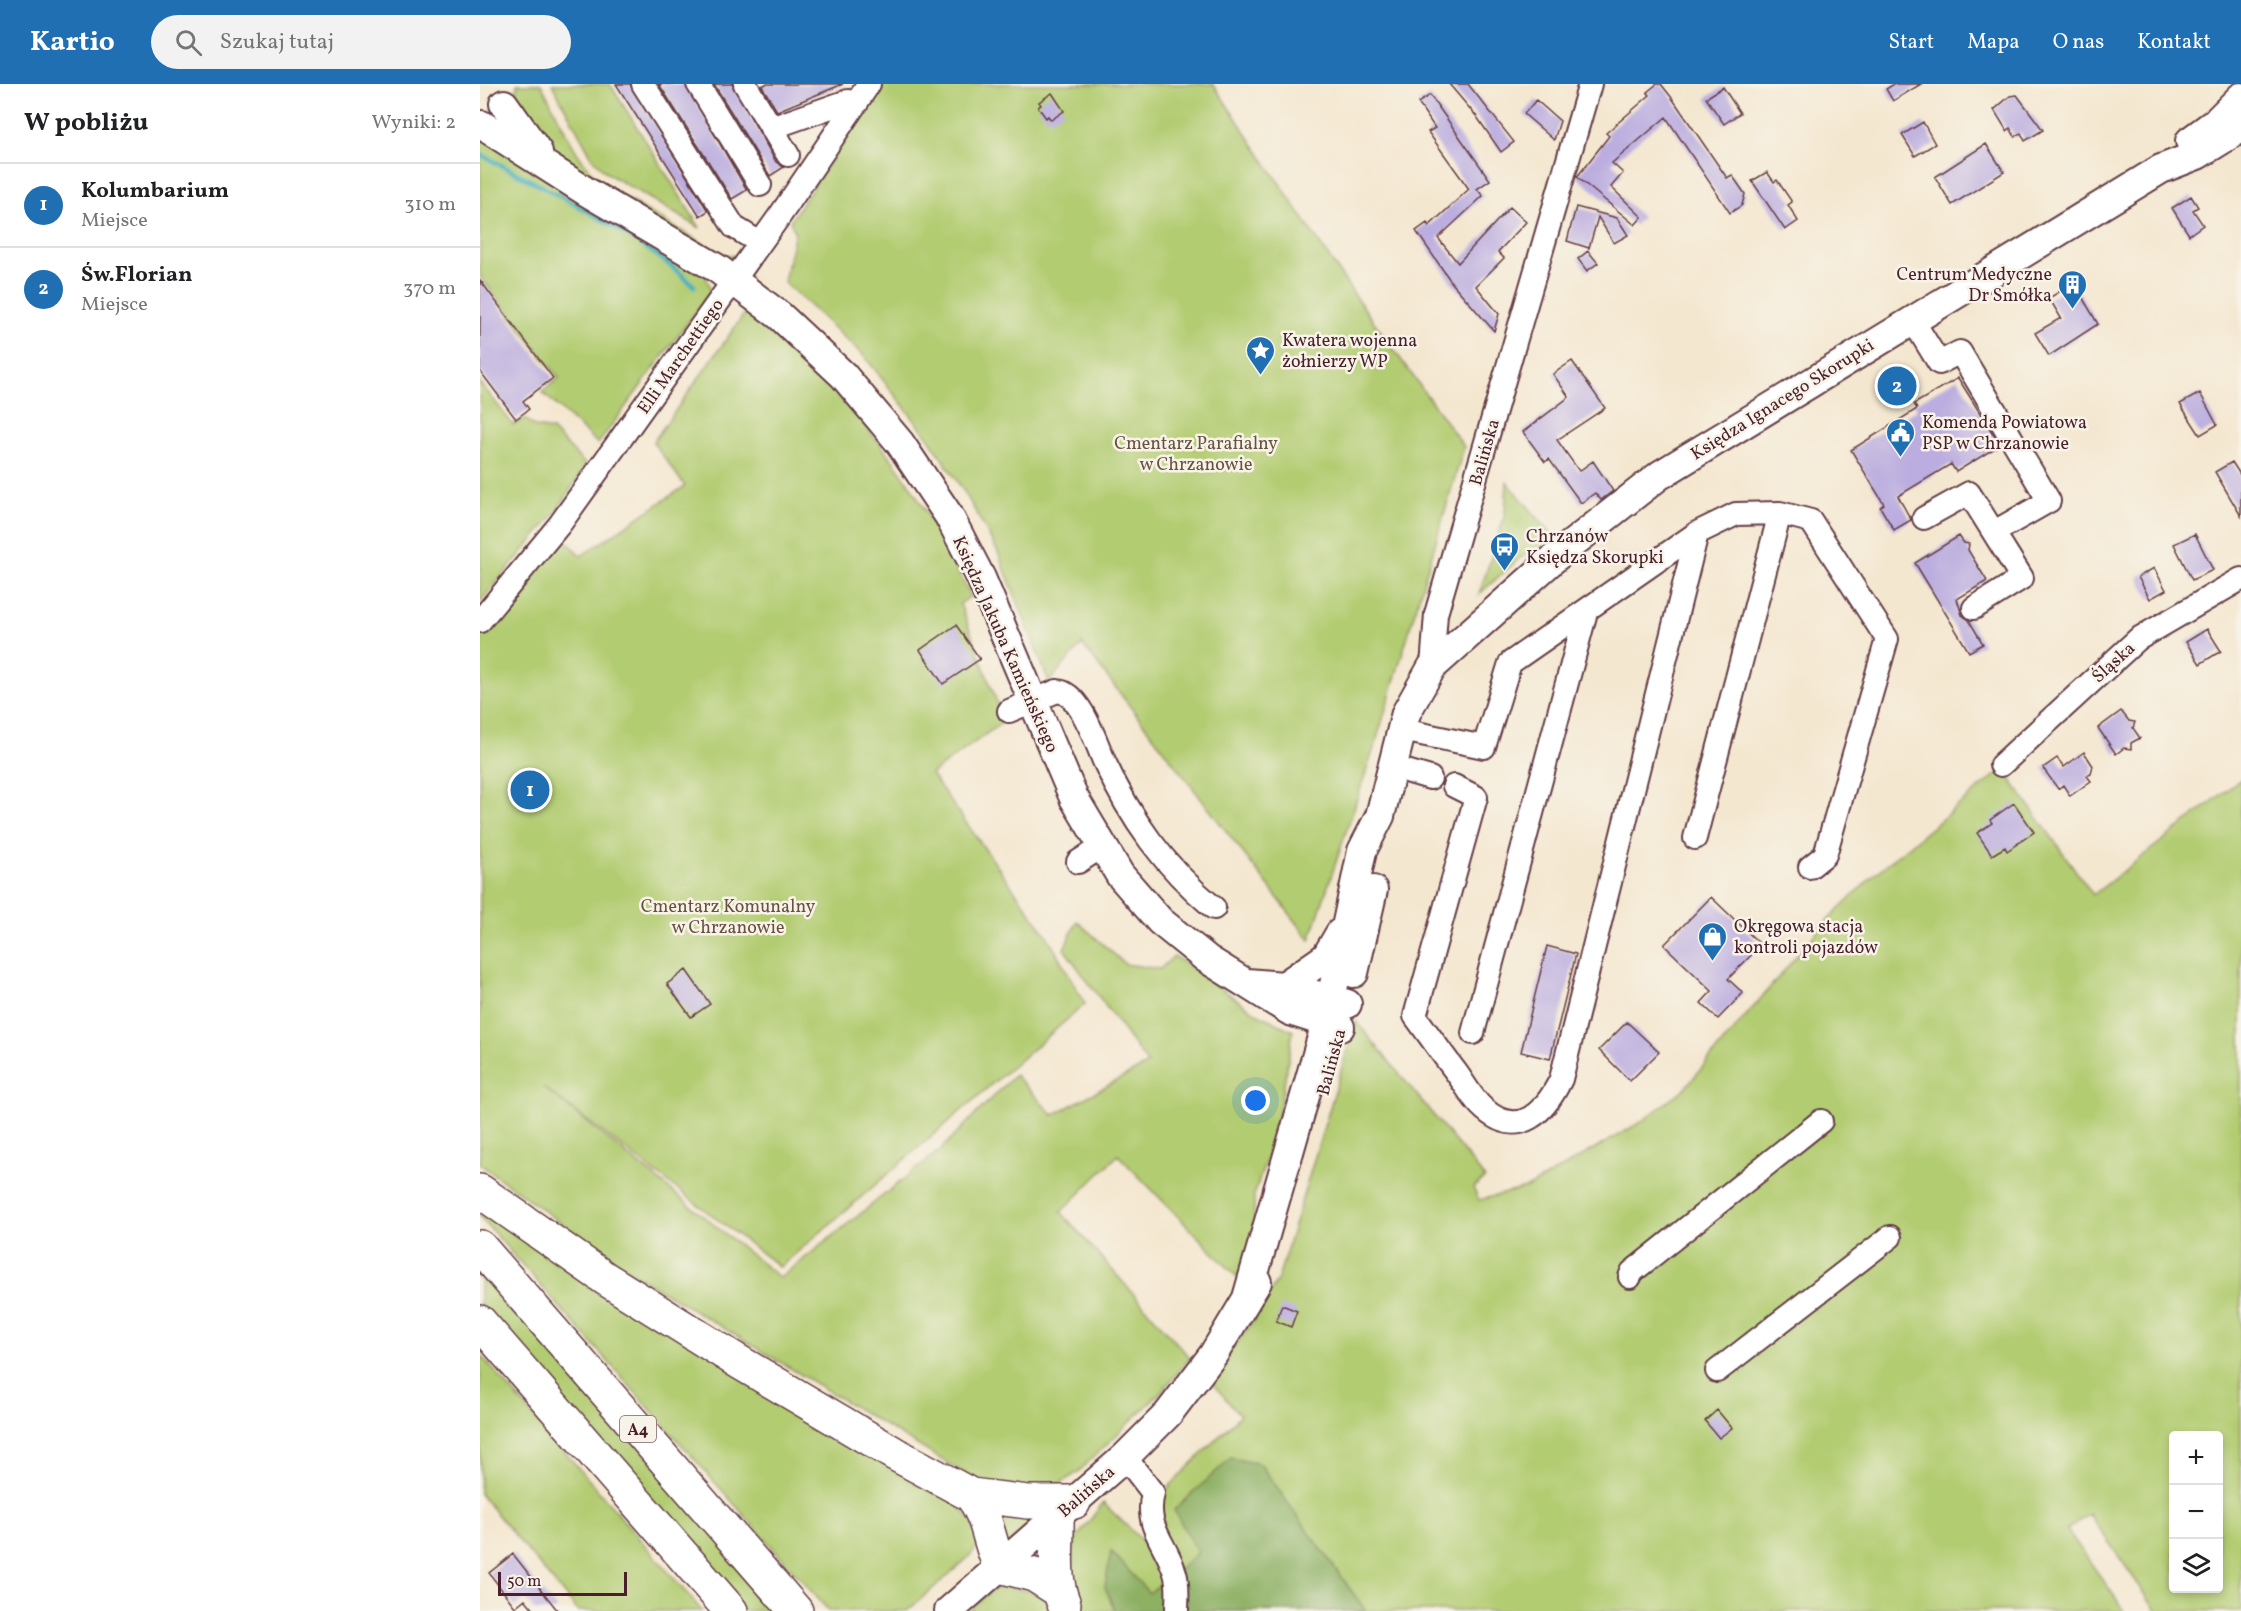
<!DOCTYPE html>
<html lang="pl">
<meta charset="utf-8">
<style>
body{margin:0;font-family:Vollkorn,serif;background:#f2f2f2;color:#202124}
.controls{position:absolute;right:18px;bottom:18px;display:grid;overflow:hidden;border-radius:6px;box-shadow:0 3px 9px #0003}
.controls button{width:54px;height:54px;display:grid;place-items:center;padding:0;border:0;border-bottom:2px solid #e0e0e0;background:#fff;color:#202124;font:30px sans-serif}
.scale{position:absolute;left:18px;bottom:15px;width:129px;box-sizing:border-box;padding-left:6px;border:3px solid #4a1f2b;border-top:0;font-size:16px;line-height:21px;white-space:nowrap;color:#4a1f2b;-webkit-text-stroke:4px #f7f3e8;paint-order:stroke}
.you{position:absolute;left:776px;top:1017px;width:21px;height:21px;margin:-15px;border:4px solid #fff;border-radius:50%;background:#1a73e8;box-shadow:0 0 0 9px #1a73e833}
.badge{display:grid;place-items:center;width:39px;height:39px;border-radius:50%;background:#1f6fb2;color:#fff;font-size:20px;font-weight:700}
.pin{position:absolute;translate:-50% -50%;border:3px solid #fff;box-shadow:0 2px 6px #0006}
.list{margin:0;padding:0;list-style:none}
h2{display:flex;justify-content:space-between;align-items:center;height:78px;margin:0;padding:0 24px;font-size:26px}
h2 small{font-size:20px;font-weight:400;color:#757577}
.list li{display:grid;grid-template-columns:39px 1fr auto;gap:18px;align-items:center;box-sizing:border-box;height:84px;padding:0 24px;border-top:2px solid #e0e0e0}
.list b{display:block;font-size:22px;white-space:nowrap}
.list p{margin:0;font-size:20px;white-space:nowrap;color:#757577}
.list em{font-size:20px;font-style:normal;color:#757577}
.icon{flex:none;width:33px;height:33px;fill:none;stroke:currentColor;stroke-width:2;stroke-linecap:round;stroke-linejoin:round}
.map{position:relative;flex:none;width:1761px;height:1527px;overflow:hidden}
header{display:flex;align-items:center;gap:36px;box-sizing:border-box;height:84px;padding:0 30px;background:#1f6fb2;color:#fff}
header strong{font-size:28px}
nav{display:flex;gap:33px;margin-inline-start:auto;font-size:21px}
.search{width:420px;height:54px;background:#f2f2f2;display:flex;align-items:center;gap:15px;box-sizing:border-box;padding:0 21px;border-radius:33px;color:#757577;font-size:22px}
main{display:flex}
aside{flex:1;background:#fff}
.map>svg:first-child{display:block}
.green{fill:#b2cc71;stroke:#7e764e;stroke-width:1.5;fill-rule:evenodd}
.forest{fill:#8db063;stroke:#6c6847;stroke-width:1.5}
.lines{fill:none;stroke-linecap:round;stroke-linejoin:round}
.stream{stroke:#3cacb9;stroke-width:5}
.building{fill:#bbaddf}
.minor-casing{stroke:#643d44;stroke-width:26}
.major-casing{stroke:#643d44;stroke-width:32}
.highway-casing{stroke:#643d44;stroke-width:36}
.minor{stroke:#fff;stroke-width:22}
.major{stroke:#fff;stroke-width:28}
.highway{stroke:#fff;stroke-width:33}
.labels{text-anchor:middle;stroke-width:5;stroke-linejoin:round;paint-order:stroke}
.shield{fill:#f7f3e8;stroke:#7e5f64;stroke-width:1.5}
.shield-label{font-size:16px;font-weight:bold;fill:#4a1f2b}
.poi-label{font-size:18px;fill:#4a1f2b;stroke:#f7f3e8;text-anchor:start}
.street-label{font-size:18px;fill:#4a1f2b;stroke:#f7f3e8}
.park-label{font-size:18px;fill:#695340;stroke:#f7f3e8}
</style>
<header>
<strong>Kartio</strong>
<div class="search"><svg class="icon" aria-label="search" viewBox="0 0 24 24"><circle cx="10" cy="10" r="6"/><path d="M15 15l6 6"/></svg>Szukaj tutaj</div>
<nav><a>Start</a><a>Mapa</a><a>O nas</a><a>Kontakt</a></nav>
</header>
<main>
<aside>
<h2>W pobliżu<small>Wyniki: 2</small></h2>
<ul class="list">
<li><span class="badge">1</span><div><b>Kolumbarium</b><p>Miejsce</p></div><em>310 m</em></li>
<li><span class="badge">2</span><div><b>Św.Florian</b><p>Miejsce</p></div><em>370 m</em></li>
</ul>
</aside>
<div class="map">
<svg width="1761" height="1527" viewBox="0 0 1761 1527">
<rect width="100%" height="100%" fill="#f7f3e8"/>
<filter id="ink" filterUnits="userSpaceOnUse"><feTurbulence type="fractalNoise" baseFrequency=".0167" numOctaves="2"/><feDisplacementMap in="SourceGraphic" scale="12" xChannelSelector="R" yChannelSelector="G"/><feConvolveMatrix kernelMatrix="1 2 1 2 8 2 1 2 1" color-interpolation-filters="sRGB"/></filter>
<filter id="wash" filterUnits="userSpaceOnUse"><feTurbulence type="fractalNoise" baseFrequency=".008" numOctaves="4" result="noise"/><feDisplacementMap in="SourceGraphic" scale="24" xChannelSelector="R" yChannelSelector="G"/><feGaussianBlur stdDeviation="1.35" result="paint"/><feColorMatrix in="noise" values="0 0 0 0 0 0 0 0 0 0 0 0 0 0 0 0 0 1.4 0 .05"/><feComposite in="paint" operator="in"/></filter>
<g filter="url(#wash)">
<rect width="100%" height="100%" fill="#f4e7d0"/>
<path class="green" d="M37,0h24c19,34 35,79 65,103l115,67 17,3 -13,3 -7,-3c-58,-34 -161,-81 -197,-138 -7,-10 -5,-23 -4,-35z
M72,0h58l90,144 -92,-54 -15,-15z
M403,0h330l140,209 111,154 -88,295 -66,198 -228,-296 -33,38 -51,-130 -33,-59 -37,-56 -63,-80 -81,-75 11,-50 -5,-11z
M0,52l224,135 7,20 -113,153 -56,-52 17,-14 -79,-102z
M265,229c18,2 33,23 46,36 48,46 96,96 130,154 18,30 33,62 50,93l-11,8 44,117 -73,53 115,160 39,70 -305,263 -237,-180 237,191 160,-128 75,-75 38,40 95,-51 -84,-115 13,-28 48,43 35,5 14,-13 84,58 35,17 -18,104 -21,60v32l-14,53 -122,-125 -57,57 129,146 -30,35 -83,80 -23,14 -63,-1 -34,-17 -341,-206 -136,-99v-533l82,-95 19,20 104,-70 -32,-44z
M0,298l33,43 12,-6 10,8 17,3 34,35 -30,47 -76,90z
M1027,398l47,55 -34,21 -41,36 26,-79z
M1523,685l90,126 148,-116v832h-84l-68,-97 -22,16 58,81h-1047l-10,-22 7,-49 28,-37 50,48 8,-56 79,-80 -28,-32v-8l43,-56 23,-40 78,-258 129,157 -12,10 6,12 48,-12 114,-66 43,-33 138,-163 54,-53zM1694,1352h44v152h-44z
M0,1121l464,286 26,27 10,25 -10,13 -63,55h-78l-349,-394z
M0,1180l303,347h-39l-264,-301z
M0,1270l222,257h-124l-98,-117z
M510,1424l54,3 -44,40z
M523,1502l34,6 20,19h-89l24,-21z"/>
<path class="forest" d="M751,1374l29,6 106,147h-251l-10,-24 6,-36 38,42 49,-40 -24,-43z"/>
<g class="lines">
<path class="stream" d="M0,70c69,37 158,78 214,132"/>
</g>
<g id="blocks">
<path class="building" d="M136,0h14l78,127 -8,5z
M179,0h26l62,106 -15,9z
M234,0h18l44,78 8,5 -14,9z
M286,0h77l-66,27 -15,-25z
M969,0h19l46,58 -13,10 -24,-35z
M1177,0h4l11,14 55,80 5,-3 13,19 -3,11 -12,8 -64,-96 -54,46 11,10 -12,14 31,30 -7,8 -58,-48 32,-41 -3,-3 44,-38 -3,-3z
M1414,0h27l-28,17 -7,-12z
M1243,3l17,26 -16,11 -18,-26z
M572,9l12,18 -13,9 -3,-4 -2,2 -8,-11 3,-2 -2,-3z
M950,11l60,85 -13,9 6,7 -45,42 20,25 52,-56 16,15 -28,30 6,6 -28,28 23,28 -5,17 -42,-48 -36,-52 11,-8 2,3 40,-37 -41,-57 7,-4 -17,-25z
M1537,11l26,35 -18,11 -4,-8 -6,4 -5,-9 -3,3 -13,-21 16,-14z
M1056,16l24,21 -6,19 -30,-26z
M1443,38l12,22 -20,12 -13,-21z
M1506,60l18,28 -52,33 -17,-28z
M1287,88l7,10 3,-2 15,22 -4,3 10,16 -13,9 -33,-49z
M1711,112l7,11 -5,3 10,15 -14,10 -17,-27z
M1096,123l41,11 11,17 -14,8 -16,-26 -9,31 -22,-7z
M1108,167l10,12 -11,8 -9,-12z
M0,196l73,98 -30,23 6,8 -13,10 -36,-48z
M1594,199l24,41 -49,32 -14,-23 26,-15 -12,-20z
M1092,277l33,47 -48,32 22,31 14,-10 20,30 -12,9 -6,-7 -14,10 -32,-44 -4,3 -22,-30 46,-35 -16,-23z
M1478,294l42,67 -44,27 -5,-8 -53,32 13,24 -17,10 -14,-23 4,-3 -33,-54 66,-41 -3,-5z
M1720,309l17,32 -17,10 -20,-31z
M1752,378l9,14v40l-26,-44z
M1715,450l18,36 -21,10 -18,-36z
M1479,452l5,7 5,1 -1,6 19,31 -30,18 5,16 7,5 14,24 -14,8 -54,-89z
M1674,484l12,22 -16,9 -12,-22z
M476,541l24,34 -37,25 -23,-34z
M1727,545l14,22 -21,13 -14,-22z
M1641,627l8,10 6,1 -2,6 7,10 -9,5v6l-7,-1 -8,6 -18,-26z
M1604,668l9,14 -2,8 -4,2 4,5 -21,15 -7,-11 -5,4 -15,-21 14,-10 7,9z
M1534,719l20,29 -27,19 -2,-4 -13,8 -15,-22 15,-10 -2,-3z
M1231,813l50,48 -33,34 15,14 -25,26 -17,-16 11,-12 -48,-46z
M1067,862l29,8 -26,105 -29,-7z
M206,886l24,34 -19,13 -24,-33z
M1147,938l32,30 -29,29 -31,-31z
M802,1221l15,6 -6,16 -15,-6z
M1237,1326l15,18 -13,10 -14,-17z
M33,1470l45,57h-23l-10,-12 -10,8 -26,-34z"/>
</g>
</g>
<g filter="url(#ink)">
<use href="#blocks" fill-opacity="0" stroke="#643d44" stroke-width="1.5"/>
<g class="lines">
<defs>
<path id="minor" d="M163,0l91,143 26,16
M218,0l62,101
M265,0l43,71
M291,44l77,-27 9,2
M1432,235l27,44 21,-11 89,149 -55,31
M1444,434l45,-25 53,85 -48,30
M0,537l80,-97 221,-310 88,-130
M952,583l4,-53 154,-530
M529,627l48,-20c23,1 39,51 47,70 27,59 60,105 110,147
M922,646l82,17 26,-84 187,-130 39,-19 44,-1 31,8 76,118 -62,216 -15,12
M1521,681l137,-126 103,-60
M913,683l37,11
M974,702l22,11 -61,219c14,19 27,38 41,56 9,12 17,28 28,37 35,31 61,3 77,-30l136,-546
M1215,754l85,-325
M598,778l23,-15
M993,949l113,-421
M1150,1193l2,-5 189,-151
M1237,1287l173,-134
M645,1373l28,36c-9,35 13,49 22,80 4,12 2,25 2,38"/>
<path id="major" d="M24,20l34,48
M2,41l105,67 131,77 62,47 63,59 57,68 49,73 32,62 93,220 46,77 40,46 47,38 83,52 50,16
M1710,57l26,-19 25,-25
M874,889l19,-83
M767,899l37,3 63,18
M804,902l42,-29 14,-24
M767,1214l79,-275 36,-172 18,-35 26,-103 26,-46 127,-113 101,-79 501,-306 36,-14 44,-27
M469,1527l176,-154 43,-43 45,-59 44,-73"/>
<path id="highway" d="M0,1107l126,88 133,83 156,92 76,41 57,7h46
M0,1163l316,364
M0,1238l251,289
M491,1411c18,22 17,47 29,71l34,9 24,15
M577,1433c1,30 -5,59 7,87"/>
</defs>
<use href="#minor" class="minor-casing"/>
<use href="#major" class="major-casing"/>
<use href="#highway" class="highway-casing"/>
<use href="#minor" class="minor"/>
<use href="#major" class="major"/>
<use href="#highway" class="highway"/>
</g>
</g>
<defs>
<symbol id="building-pin" viewBox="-11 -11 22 30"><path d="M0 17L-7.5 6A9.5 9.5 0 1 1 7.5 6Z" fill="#1f6fb2" stroke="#f7f3e8"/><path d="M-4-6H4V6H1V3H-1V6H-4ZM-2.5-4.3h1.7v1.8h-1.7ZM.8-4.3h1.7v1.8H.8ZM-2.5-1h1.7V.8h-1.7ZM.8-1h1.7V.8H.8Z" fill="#fff"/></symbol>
<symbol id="sight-pin" viewBox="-11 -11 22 30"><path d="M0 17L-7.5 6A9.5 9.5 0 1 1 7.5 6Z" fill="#1f6fb2" stroke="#f7f3e8"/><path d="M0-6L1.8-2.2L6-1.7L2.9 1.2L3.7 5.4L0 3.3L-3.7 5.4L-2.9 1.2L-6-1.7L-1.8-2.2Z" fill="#fff"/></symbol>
<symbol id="civic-pin" viewBox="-11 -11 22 30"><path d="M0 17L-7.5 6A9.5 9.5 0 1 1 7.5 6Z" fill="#1f6fb2" stroke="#f7f3e8"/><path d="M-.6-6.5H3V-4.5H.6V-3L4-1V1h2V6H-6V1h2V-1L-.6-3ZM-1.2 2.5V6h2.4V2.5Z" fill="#fff"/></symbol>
<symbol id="bus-pin" viewBox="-11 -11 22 30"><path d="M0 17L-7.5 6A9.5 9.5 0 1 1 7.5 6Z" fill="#1f6fb2" stroke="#f7f3e8"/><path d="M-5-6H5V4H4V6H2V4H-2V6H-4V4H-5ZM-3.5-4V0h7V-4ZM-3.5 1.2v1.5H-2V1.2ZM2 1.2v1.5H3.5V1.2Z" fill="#fff"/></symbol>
<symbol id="shop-pin" viewBox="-11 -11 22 30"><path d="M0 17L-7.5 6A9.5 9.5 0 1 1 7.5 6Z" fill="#1f6fb2" stroke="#f7f3e8"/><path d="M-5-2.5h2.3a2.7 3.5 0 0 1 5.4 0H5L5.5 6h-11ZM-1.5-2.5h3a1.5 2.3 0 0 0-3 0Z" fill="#fff"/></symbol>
</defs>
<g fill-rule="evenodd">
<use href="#building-pin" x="1576" y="184" width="33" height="45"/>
<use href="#sight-pin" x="764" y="250" width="33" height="45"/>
<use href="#civic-pin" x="1404" y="332" width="33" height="45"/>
<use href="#bus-pin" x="1008" y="446" width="33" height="45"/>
<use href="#shop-pin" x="1216" y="836" width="33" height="45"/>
</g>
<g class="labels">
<rect class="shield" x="140" y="1332" width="36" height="26" rx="4.5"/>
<g class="shield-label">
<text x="158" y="1351">A4</text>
</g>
<g class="poi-label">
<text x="1572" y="196" text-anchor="end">Centrum Medyczne<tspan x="1572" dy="21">Dr Smółka</tspan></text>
<text x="802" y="262">Kwatera wojenna<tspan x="802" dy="21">żołnierzy WP</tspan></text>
<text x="1442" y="344">Komenda Powiatowa<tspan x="1442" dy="21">PSP w Chrzanowie</tspan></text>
<text x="1046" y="458">Chrzanów<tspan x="1046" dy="21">Księdza Skorupki</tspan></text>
<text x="1254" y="848">Okręgowa stacja<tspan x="1254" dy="21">kontroli pojazdów</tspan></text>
</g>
<g class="street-label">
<text transform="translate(200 272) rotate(-55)" y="6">Elli Marchettiego</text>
<text transform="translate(1302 315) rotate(-32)" y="6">Księdza Ignacego Skorupki</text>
<text transform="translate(1004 368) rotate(-74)" y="6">Balińska</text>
<text transform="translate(526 560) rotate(66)" y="6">Księdza Jakuba Kamieńskiego</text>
<text transform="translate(1633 578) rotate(-42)" y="6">Śląska</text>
<text transform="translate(851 978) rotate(-75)" y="6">Balińska</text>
<text transform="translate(606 1407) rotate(-41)" y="6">Balińska</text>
</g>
<g class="park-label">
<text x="716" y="365">Cmentarz Parafialny<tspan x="716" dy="21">w Chrzanowie</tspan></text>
<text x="248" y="828">Cmentarz Komunalny<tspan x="248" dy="21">w Chrzanowie</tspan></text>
</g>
</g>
</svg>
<div class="controls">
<button>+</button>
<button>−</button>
<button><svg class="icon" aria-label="layers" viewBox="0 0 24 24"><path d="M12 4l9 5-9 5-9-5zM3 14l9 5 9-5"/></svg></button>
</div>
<div class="scale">50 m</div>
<div class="you"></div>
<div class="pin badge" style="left:50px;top:706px">1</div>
<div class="pin badge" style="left:1417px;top:302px">2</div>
</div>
</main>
